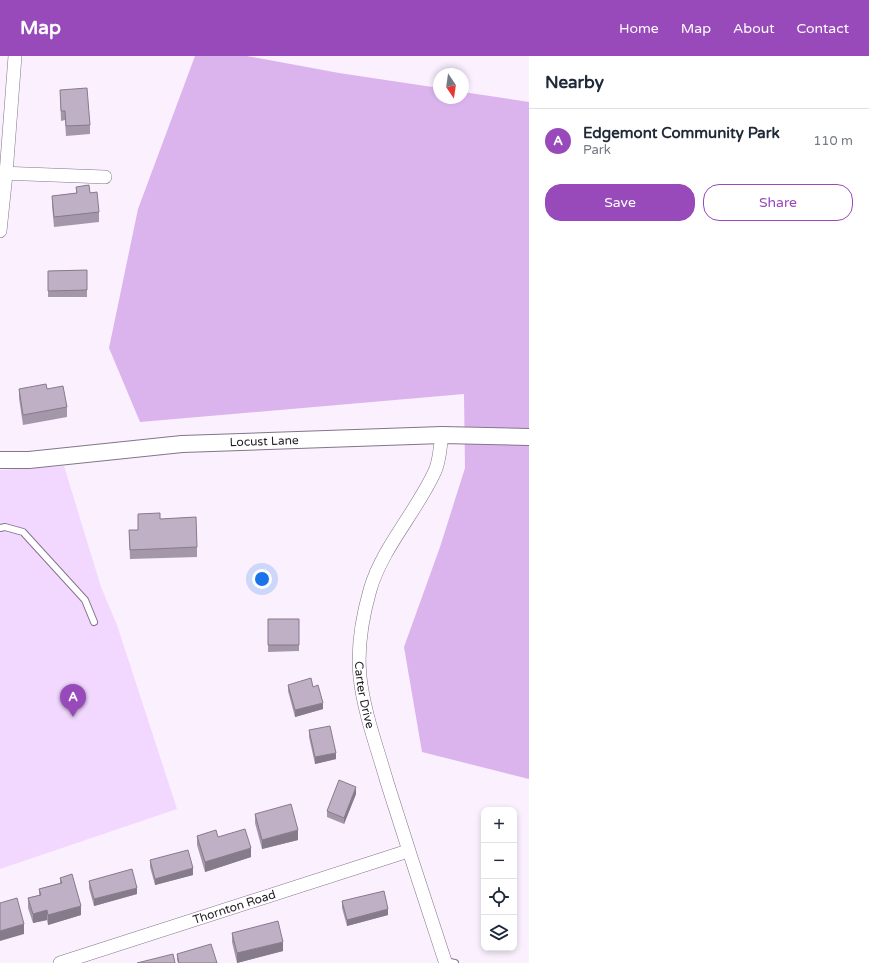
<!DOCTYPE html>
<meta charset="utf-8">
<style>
body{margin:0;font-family:"Varela Round",sans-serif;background:#f2f2f3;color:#1f2937}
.controls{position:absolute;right:12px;bottom:12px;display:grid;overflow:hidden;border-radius:8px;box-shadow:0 2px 6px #0003}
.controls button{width:36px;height:36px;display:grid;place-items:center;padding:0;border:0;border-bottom:1px solid #e0e1e3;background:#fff;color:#1f2937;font:20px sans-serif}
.compass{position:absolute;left:433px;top:12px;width:36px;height:36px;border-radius:50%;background:#fff;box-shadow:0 2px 6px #0003;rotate:167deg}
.you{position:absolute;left:262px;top:523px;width:14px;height:14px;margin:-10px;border:3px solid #fff;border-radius:50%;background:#1a73e8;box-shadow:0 0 0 6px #1a73e833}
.badge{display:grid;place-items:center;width:26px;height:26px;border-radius:50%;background:#9849ba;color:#fff;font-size:13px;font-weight:700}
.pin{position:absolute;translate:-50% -33px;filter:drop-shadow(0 1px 2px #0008)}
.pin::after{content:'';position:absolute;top:21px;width:14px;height:12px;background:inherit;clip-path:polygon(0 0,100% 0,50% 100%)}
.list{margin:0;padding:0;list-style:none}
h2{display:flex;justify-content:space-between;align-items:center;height:52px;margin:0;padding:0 16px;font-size:17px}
h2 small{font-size:13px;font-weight:400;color:#747a83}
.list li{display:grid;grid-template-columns:26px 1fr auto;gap:12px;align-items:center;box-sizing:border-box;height:64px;padding:0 16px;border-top:1px solid #e0e1e3}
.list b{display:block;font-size:15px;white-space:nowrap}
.list p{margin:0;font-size:13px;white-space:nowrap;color:#747a83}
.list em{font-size:13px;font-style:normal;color:#747a83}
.actions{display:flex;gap:8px;padding:12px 16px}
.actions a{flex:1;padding:9px 0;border:1px solid #9849ba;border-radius:16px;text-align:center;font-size:14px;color:#9849ba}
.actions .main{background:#9849ba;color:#fff}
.icon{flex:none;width:22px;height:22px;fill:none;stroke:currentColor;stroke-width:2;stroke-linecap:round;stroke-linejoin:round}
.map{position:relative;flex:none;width:529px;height:907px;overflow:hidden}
header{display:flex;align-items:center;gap:24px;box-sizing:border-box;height:56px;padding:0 20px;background:#9849ba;color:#fff}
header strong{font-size:19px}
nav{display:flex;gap:22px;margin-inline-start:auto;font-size:14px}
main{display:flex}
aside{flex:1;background:#fff}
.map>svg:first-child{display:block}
.green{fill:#f2d8ff}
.forest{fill:#dbb4ee}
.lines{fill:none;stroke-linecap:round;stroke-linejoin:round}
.service-casing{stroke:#83758a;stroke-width:8}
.minor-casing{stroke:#83758a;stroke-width:14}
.tertiary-casing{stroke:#83758a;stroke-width:18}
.service{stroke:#fff;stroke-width:6}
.minor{stroke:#fff;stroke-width:13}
.tertiary{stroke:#fff;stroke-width:16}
.wall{fill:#a497aa}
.shaded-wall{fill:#867b8b}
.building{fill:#bfb0c6;stroke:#867b8b}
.labels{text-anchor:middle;stroke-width:3;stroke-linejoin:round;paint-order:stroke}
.street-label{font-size:12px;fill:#211b24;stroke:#fff}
</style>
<header>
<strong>Map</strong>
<nav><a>Home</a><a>Map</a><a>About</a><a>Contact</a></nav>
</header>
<main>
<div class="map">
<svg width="529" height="907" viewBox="0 0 529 907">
<rect width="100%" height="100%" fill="#faf0fe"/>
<path class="green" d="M64,410l37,121 16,38 60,184 -177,60v-399z"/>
<path class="forest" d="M195,0h52l92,17 100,15v10h24v-6l66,10v677l-107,-27 -18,-105 36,-100 25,-79 -1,-74 -324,28 -31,-74 29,-139z"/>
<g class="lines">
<defs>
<path id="service" d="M0,472l5,-1 18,5 62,68 9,22
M445,905l10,2"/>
<g id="minor">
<path d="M0,117l105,4"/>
<path d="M0,175l6,-57 9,-118"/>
<path id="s1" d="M442,379c-2,11 -2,25 -7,36 -18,40 -53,77 -65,119 -8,28 -13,58 -10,87 4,36 17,70 27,105 19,60 38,119 58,179"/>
<path id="s2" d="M60,907l348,-112"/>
</g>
<g id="tertiary">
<path id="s3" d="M0,404h29l153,-16 260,-9 87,2"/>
</g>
</defs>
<use href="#service" class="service-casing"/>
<use href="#minor" class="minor-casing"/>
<use href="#tertiary" class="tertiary-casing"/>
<use href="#service" class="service"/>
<use href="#minor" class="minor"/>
<use href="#tertiary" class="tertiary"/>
</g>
<path class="wall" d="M60,34l30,35v9l-24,2 -1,-16 -4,1z
M76,131l14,6 9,19v10l-45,5 -2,-22v-9l24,-3z
M87,214v27h-39v-26z
M19,333h28l20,18v10l-44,8 -4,-27z
M160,463l37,28v10l-67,2 -1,-29h9z
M268,563h31v32l-31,1z
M288,629l25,2 10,22 -28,8 -7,-26z
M309,674l27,29 -21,5 -6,-27z
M356,738l-12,30 -17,-7v-6z
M255,758l43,26 -36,9 -7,-26z
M197,780l21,1 33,20 -46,15 -8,-27z
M150,804l43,15 -38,10 -5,-18z
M60,822l21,37 -33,10 -1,-5 -14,3 -5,-15v-10l11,-3v-6l21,-6z
M89,825l48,13 -43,12 -5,-18z
M342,845l46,14 -41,11 -5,-18z
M232,877l51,18 -46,12 -5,-21z
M177,898l40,9h-39l-1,-3z"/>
<path class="shaded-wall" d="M323,647v6l-28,8v-7z
M336,697v6l-21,5v-7z
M356,731v7l-12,30v-6z
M298,774v10l-36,9v-9z
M251,792v9l-46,15v-10z
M193,812v7l-38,10v-6z
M137,832v6l-43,12v-7z
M81,850v9l-33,10v-10z
M388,853v6l-41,11v-6z
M47,854v10l-14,3v-9z
M24,868v10l-24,7v-10z
M283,886v9l-46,12v-10z"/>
<path class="building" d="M87,32l3,37 -24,1 -1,-15h-4l-1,-21z
M89,129l1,8 7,-1 2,20 -45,5 -2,-21 25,-3 -1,-6z
M87,214v20l-39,1v-20z
M46,328l1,5 16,-3 4,21 -44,8 -4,-26z
M160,457v6l36,-2 1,30 -67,3 -1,-20h9v-16z
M268,563h31v26h-31z
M311,622l2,9 5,-2 5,18 -28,7 -7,-25z
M330,670l6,27 -21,4 -6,-27z
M339,724l17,7 -12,31 -17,-7z
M291,748l7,26 -36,10 -7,-26z
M245,773l6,19 -46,14 -8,-26 19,-6 2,7z
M188,794l5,18 -38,11 -5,-19z
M132,813l5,19 -43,11 -5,-18z
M72,818l9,32 -33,9 -1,-5 -14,4 -5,-16 13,-3 -2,-6 23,-6 -2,-5z
M384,835l4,18 -41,11 -5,-19z
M17,842l7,26 -24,7v-28z
M278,865l5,21 -46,11 -5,-20z
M211,888l6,19h-38l-2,-9z
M173,898l2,9h-38z"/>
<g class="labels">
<g class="street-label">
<text dy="4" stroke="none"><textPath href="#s3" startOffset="265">Locust Lane</textPath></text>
<text dy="4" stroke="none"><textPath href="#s1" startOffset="279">Carter Drive</textPath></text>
<text dy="4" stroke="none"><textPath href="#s2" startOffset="183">Thornton Road</textPath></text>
</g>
</g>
</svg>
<div class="controls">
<button>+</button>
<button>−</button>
<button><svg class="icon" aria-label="locate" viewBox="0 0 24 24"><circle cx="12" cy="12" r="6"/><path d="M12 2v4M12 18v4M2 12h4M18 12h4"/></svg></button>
<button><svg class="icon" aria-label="layers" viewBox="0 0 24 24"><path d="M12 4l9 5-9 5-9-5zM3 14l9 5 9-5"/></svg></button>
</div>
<svg class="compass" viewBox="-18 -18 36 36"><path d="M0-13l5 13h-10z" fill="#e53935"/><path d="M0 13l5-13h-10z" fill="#747a83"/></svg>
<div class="you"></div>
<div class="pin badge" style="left:73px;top:661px">A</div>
</div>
<aside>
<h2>Nearby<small></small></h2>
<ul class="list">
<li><span class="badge">A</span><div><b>Edgemont Community Park</b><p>Park</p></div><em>110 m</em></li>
</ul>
<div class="actions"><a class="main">Save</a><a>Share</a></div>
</aside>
</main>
